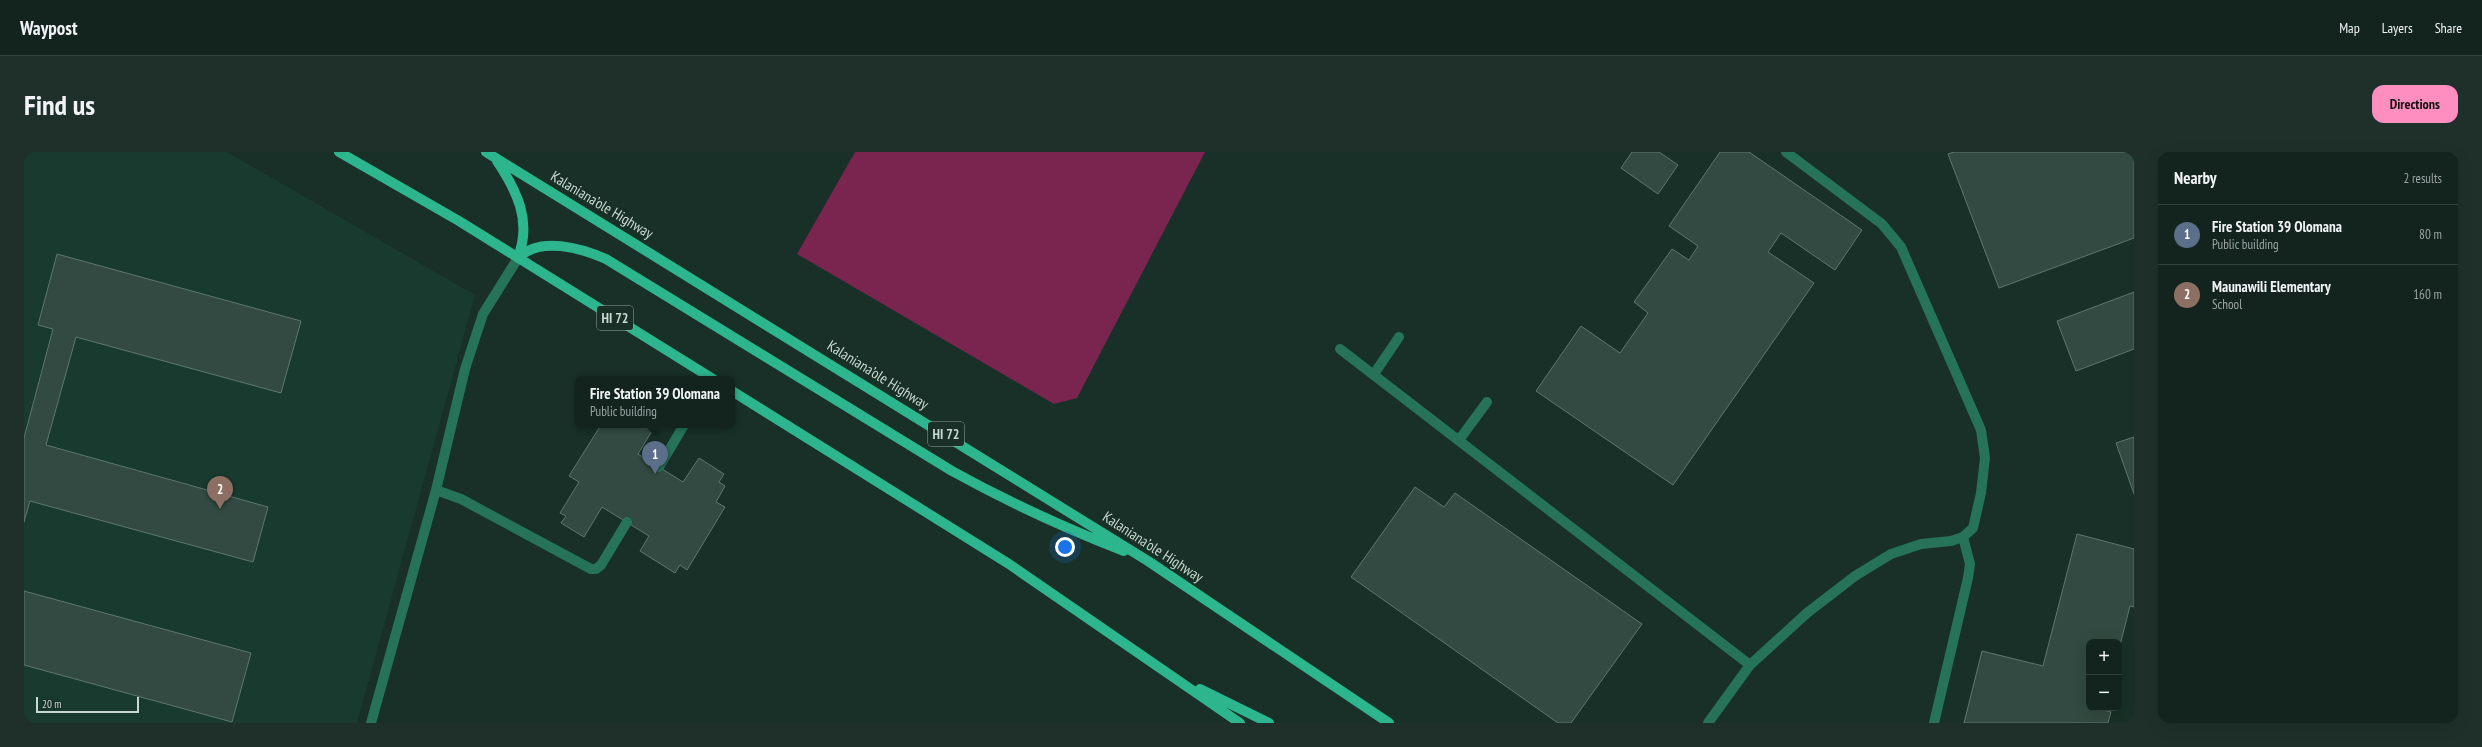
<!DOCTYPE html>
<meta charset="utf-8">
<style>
body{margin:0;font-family:"PT Sans Narrow",sans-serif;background:#1f302a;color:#f1f3f6}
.controls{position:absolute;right:12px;bottom:12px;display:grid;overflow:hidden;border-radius:8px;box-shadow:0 4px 16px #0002}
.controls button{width:36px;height:36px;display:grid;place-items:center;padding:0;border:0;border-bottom:1px solid #31413b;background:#12241d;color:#f1f3f6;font:20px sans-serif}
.scale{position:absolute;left:12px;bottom:10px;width:103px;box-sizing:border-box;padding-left:4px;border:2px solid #c9d7d1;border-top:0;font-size:11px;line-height:14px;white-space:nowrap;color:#c9d7d1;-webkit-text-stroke:3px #183027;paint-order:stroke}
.you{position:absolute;left:1041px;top:395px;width:14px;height:14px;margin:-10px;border:3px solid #fff;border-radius:50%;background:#1a73e8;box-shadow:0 0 0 6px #1a73e833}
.badge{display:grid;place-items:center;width:26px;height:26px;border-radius:50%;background:#fd8ebf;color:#fff;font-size:13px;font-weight:700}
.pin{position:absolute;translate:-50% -33px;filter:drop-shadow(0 1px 2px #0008)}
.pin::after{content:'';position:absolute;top:21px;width:14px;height:12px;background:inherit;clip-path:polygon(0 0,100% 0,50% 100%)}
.popup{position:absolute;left:551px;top:224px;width:160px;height:52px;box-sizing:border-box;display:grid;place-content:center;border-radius:8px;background:#12241d;filter:drop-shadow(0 1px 3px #0005);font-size:13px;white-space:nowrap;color:#9ca4a4}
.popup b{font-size:15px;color:#f1f3f6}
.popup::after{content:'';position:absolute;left:50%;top:100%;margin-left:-8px;border:8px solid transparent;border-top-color:#12241d}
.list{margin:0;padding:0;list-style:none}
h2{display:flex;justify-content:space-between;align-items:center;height:52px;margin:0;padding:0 16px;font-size:17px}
h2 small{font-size:13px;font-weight:400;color:#9ca4a4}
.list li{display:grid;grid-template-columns:26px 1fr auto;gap:12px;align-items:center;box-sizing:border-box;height:60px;padding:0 16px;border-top:1px solid #31413b}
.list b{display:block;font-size:15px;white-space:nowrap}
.list p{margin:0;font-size:13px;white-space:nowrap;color:#9ca4a4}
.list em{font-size:13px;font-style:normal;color:#9ca4a4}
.map{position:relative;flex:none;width:2110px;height:571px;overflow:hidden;border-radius:12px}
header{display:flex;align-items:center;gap:24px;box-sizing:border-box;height:56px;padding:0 20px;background:#12241d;border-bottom:1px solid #31413b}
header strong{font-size:19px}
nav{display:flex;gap:22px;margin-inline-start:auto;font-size:14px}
.intro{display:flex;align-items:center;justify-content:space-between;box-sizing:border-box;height:96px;padding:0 24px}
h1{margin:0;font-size:28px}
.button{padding:10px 18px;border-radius:12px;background:#fd8ebf;color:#111;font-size:14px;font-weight:700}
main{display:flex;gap:24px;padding:0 24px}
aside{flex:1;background:#12241d;border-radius:12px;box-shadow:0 4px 16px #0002}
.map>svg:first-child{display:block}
.built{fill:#193a2e}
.green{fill:#79254f}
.building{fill:#324a41;stroke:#5e786d}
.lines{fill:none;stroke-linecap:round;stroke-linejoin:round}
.minor{stroke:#26735a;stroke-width:10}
.major{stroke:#2db58d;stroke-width:10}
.labels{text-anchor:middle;stroke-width:3.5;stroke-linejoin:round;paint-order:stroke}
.shield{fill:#183027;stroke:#94a59e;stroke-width:1}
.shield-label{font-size:14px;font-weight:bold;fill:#c9d7d1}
.street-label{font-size:15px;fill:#c9d7d1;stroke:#183027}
</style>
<header>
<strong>Waypost</strong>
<nav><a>Map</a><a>Layers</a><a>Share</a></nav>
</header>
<div class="intro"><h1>Find us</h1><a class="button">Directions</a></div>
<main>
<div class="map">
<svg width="2110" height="571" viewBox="0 0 2110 571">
<rect width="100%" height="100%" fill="#183027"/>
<path class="built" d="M0,0h203l248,143 -118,428h-333z"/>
<path class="green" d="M831,0h350l-128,246 -23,6 -257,-150z"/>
<path class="building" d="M1608,0h27l19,13 -20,29 -37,-26z
M1696,0h29l113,78 -27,40 -54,-37 -13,19 46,31 -141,202 -137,-94 45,-65 39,27 28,-40 -14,-11 38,-53 17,11 9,-14 -29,-20z
M1930,0h180v86l-135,50 -51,-134z
M33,102l244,67 -20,72 -205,-56 -30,108 222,62 -15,55 -223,-61 -6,21v-84l29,-109 -15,-4z
M2110,140v57l-58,22 -19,-50z
M577,273l54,1 -17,28 45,28 16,-24 25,16 -5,8 6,4 -9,16 9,5 -38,63 -7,-5 -5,8 -35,-22 9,-15 -47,-29 -18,30 -23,-14 5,-7 -6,-3 19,-31 -10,-6z
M2110,285v57l-18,-51z
M1391,335l29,20 11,-14 187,131 -71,99h-13l-207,-146z
M2053,382l57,15v58l-4,-1 -11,43v-7h-30v66h15v2l7,2 -3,11h-144l18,-72 61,15z
M0,439l227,62 -19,69 -208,-57z"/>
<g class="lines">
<path class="minor" d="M1316,197l410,316
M1350,222l25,-37
M1435,288l28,-38
M635,315l25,-42
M412,338l25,9 130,70h5l5,-4 26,-43
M347,571l65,-233 29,-121 18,-55 35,-56
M1684,571l42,-58 57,-52 48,-37 36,-22 30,-10 30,-3 12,-4 10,-9 8,-35 4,-35 -4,-28 -80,-183 -19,-23 -96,-72
M1910,571l34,-145 2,-14 -7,-27"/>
<path class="major" d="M315,0l120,69 254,158
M462,0l662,409 241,162
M473,9c20,30 35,60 21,96
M494,106c22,-22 63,-10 88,1l346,212c56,31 113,57 172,80
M708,239l277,173 231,159
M1176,537l69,34"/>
</g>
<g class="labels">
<g class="shield">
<rect x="573" y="154" width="36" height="24" rx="3"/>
<rect x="904" y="270" width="36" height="24" rx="3"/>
</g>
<g class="shield-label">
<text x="591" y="171">HI 72</text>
<text x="922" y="287">HI 72</text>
</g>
<g class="street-label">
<text transform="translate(578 53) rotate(31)" y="5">Kalaniana’ole Highway</text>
<text transform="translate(854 223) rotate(32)" y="5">Kalaniana’ole Highway</text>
<text transform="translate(1129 395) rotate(33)" y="5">Kalaniana’ole Highway</text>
</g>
</g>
</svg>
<div class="controls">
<button>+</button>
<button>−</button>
</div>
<div class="scale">20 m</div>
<div class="you"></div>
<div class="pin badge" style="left:631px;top:322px;background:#5c6f8a">1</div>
<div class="popup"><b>Fire Station 39 Olomana</b>Public building</div>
<div class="pin badge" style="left:196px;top:357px;background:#8d6e63">2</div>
</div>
<aside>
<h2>Nearby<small>2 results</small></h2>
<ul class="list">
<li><span class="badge" style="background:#5c6f8a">1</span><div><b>Fire Station 39 Olomana</b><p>Public building</p></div><em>80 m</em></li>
<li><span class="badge" style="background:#8d6e63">2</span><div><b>Maunawili Elementary</b><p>School</p></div><em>160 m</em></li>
</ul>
</aside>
</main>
